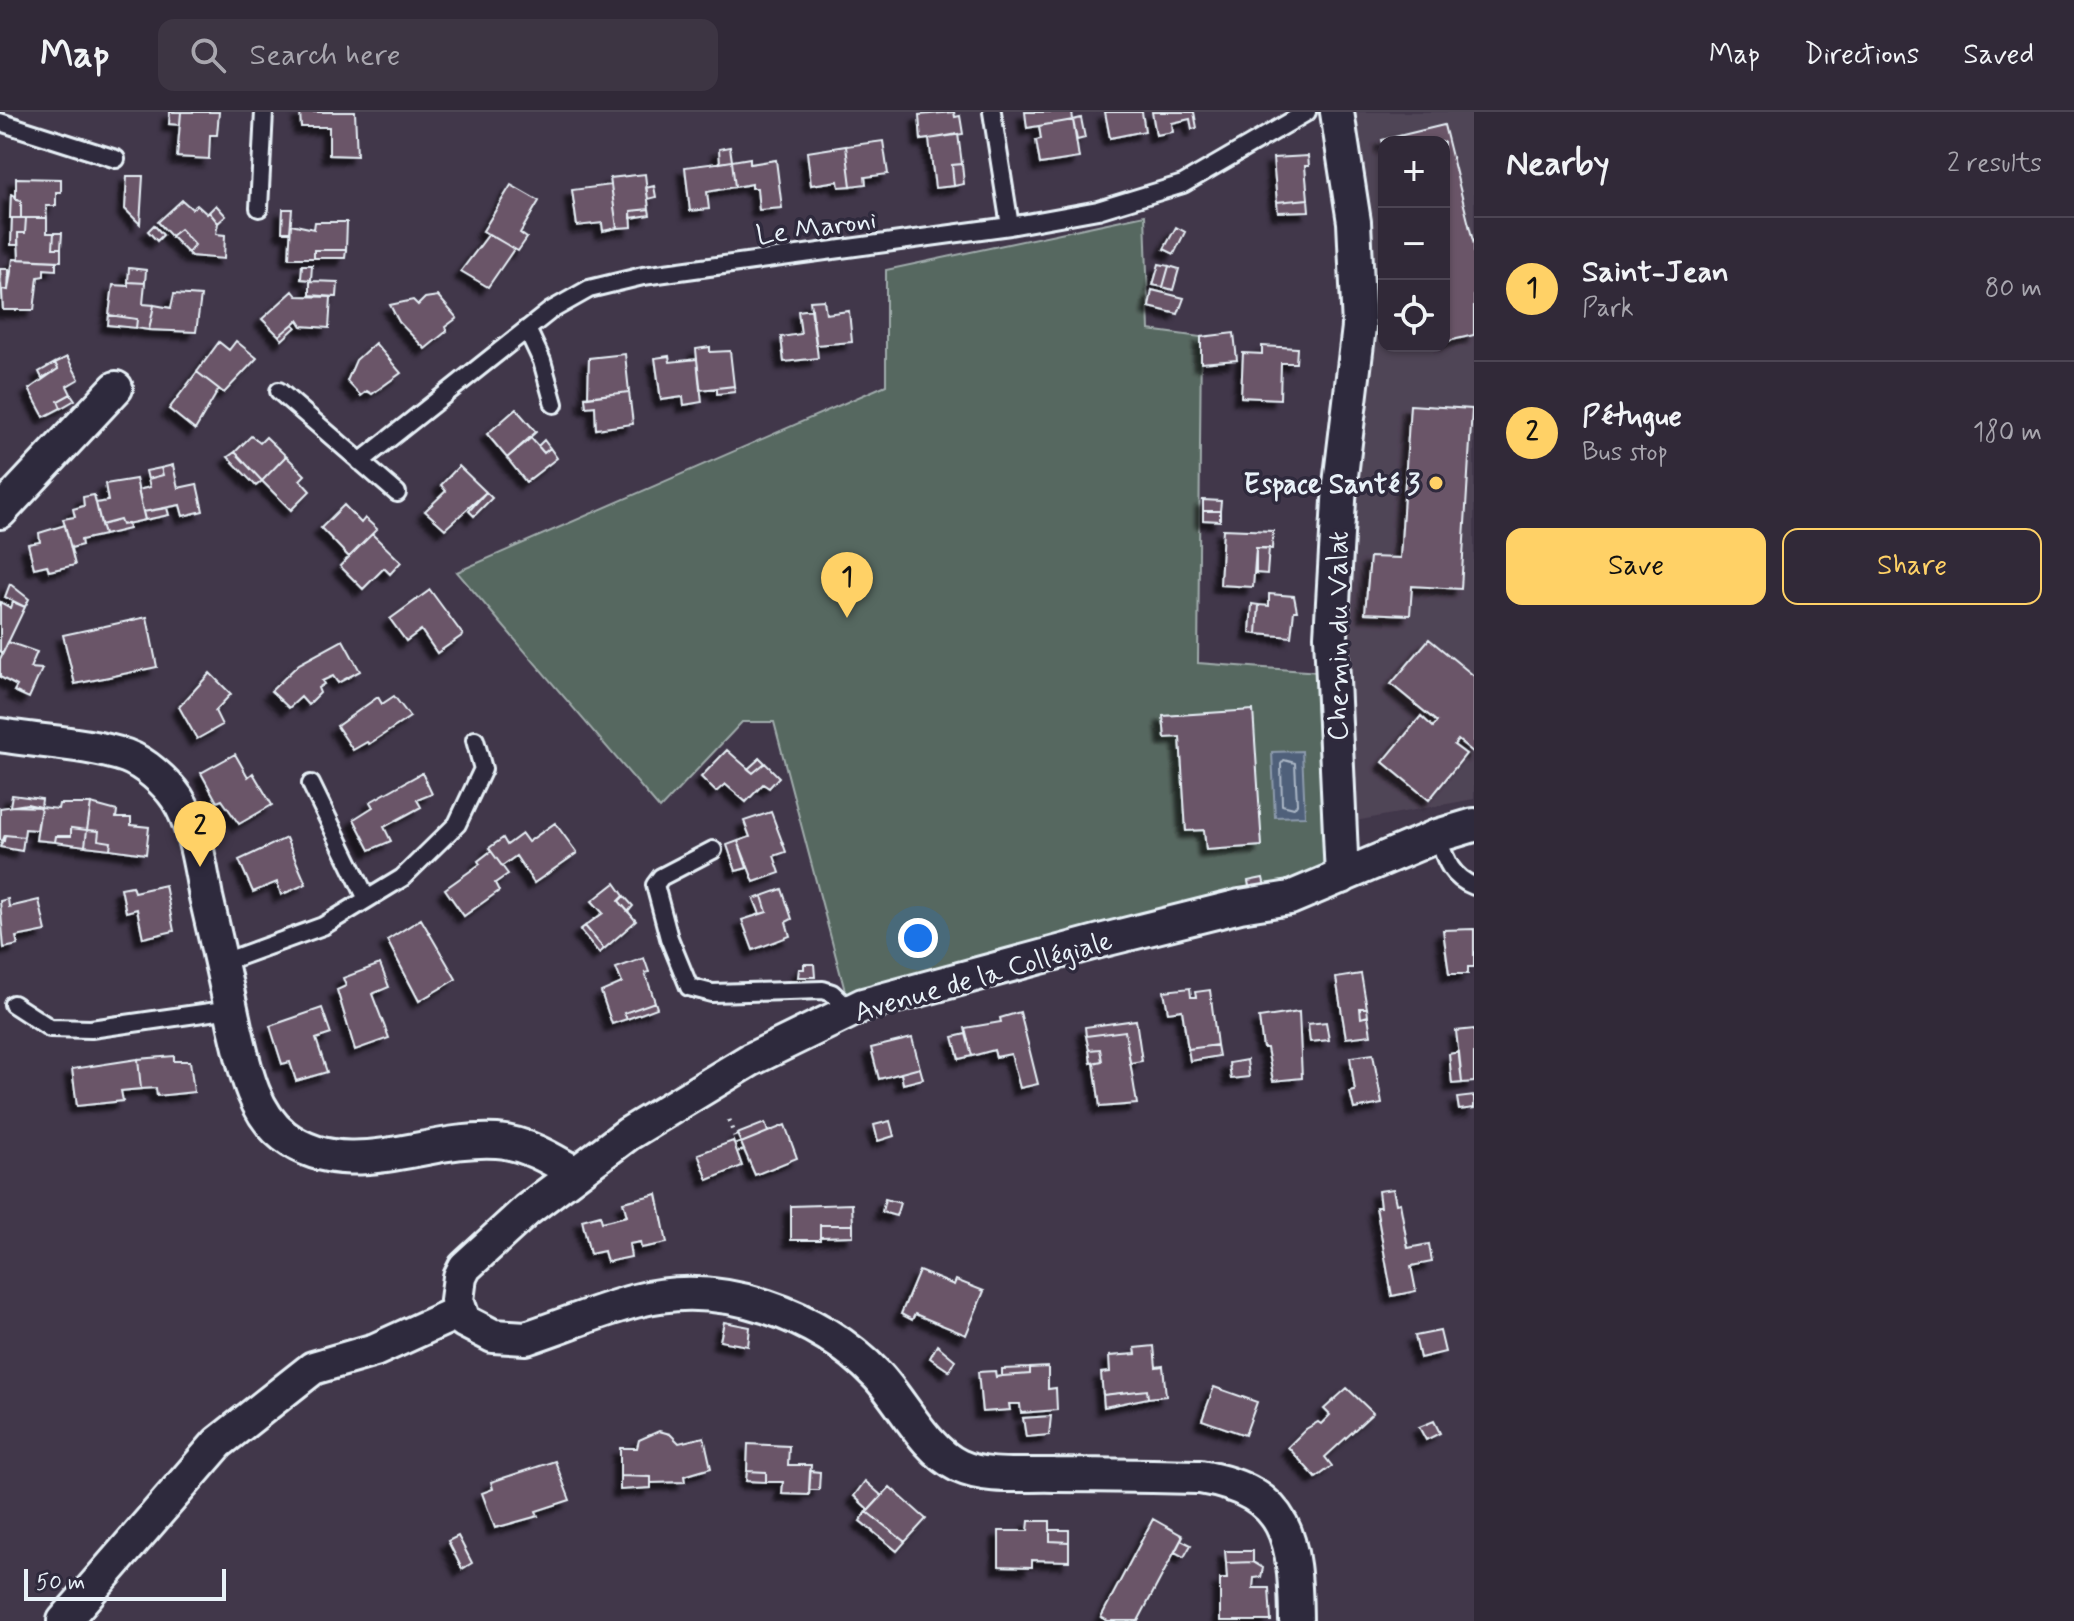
<!DOCTYPE html>
<meta charset="utf-8">
<style>
body{margin:0;font-family:Mynerve,sans-serif;background:#3d3543;color:#f1f3f6}
.controls{position:absolute;right:24px;top:24px;display:grid;overflow:hidden;border-radius:16px;box-shadow:0 2px 6px #0004}
.controls button{width:72px;height:72px;display:grid;place-items:center;padding:0;border:0;border-bottom:2px solid #4c4553;background:#312938;color:#f1f3f6;font:40px sans-serif}
.scale{position:absolute;left:24px;bottom:20px;width:202px;box-sizing:border-box;padding-left:8px;border:4px solid #e8f1f8;border-top:0;font-size:22px;line-height:28px;white-space:nowrap;color:#e8f1f8;-webkit-text-stroke:6px #2f2a3d;paint-order:stroke}
.you{position:absolute;left:918px;top:826px;width:28px;height:28px;margin:-20px;border:6px solid #fff;border-radius:50%;background:#1a73e8;box-shadow:0 0 0 12px #1a73e833}
.badge{display:grid;place-items:center;width:52px;height:52px;border-radius:50%;background:#ffd166;color:#111;font-size:26px;font-weight:700}
.pin{position:absolute;translate:-50% -66px;filter:drop-shadow(0 2px 4px #0008)}
.pin::after{content:'';position:absolute;top:42px;width:28px;height:24px;background:inherit;clip-path:polygon(0 0,100% 0,50% 100%)}
.list{margin:0;padding:0;list-style:none}
h2{display:flex;justify-content:space-between;align-items:center;height:104px;margin:0;padding:0 32px;font-size:34px}
h2 small{font-size:26px;font-weight:400;color:#a8a6ae}
.list li{display:grid;grid-template-columns:52px 1fr auto;gap:24px;align-items:center;box-sizing:border-box;height:144px;padding:0 32px;border-top:2px solid #4c4553}
.list b{display:block;font-size:30px;white-space:nowrap}
.list p{margin:0;font-size:26px;white-space:nowrap;color:#a8a6ae}
.list em{font-size:26px;font-style:normal;color:#a8a6ae}
.actions{display:flex;gap:16px;padding:24px 32px}
.actions a{flex:1;padding:18px 0;border:2px solid #ffd166;border-radius:16px;text-align:center;font-size:28px;color:#ffd166}
.actions .main{background:#ffd166;color:#111}
.icon{flex:none;width:44px;height:44px;fill:none;stroke:currentColor;stroke-width:2;stroke-linecap:round;stroke-linejoin:round}
.map{position:relative;flex:none;width:1474px;height:1509px;overflow:hidden}
header{display:flex;align-items:center;gap:48px;box-sizing:border-box;height:112px;padding:0 40px;background:#312938;border-bottom:2px solid #4c4553}
header strong{font-size:38px}
nav{display:flex;gap:44px;margin-inline-start:auto;font-size:28px}
.search{width:560px;height:72px;background:#3d3543;display:flex;align-items:center;gap:20px;box-sizing:border-box;padding:0 28px;border-radius:16px;color:#a8a6ae;font-size:30px}
main{display:flex}
aside{flex:1;background:#312938}
.map>svg:first-child{display:block}
.built{fill:#504456;fill-rule:evenodd}
.green{fill:#576860;stroke:#a0acac;stroke-width:2}
.water{fill:#4f607a;stroke:#8c9aac;stroke-width:2}
.lines{fill:none;stroke-linecap:round;stroke-linejoin:round}
.shore{stroke:#abb7c6;stroke-width:2}
.building{fill:#6a5467;stroke:#e8f1f8;stroke-width:2;filter:url(#shadow)}
.lane-casing{stroke:#e8f1f8;stroke-width:22}
.street-casing{stroke:#e8f1f8;stroke-width:38}
.path{stroke:#e8f1f8;stroke-width:5;stroke-dasharray:2 6;stroke-linecap:butt}
.lane{stroke:#2f2a3d;stroke-width:16}
.street{stroke:#2f2a3d;stroke-width:32}
.poi-dot{fill:#ffd166;stroke:#2f2a3d;stroke-width:3}
.labels{text-anchor:middle;stroke-width:7;stroke-linejoin:round;paint-order:stroke}
.street-label{font-size:28px;fill:#e8f1f8;stroke:#2f2a3d}
.poi-label{font-size:28px;font-weight:bold;fill:#e8f1f8;stroke:#2f2a3d;text-anchor:end}
</style>
<header>
<strong>Map</strong>
<div class="search"><svg class="icon" aria-label="search" viewBox="0 0 24 24"><circle cx="10" cy="10" r="6"/><path d="M15 15l6 6"/></svg>Search here</div>
<nav><a>Map</a><a>Directions</a><a>Saved</a></nav>
</header>
<main>
<div class="map">
<svg width="1474" height="1509" viewBox="0 0 1474 1509">
<defs>
<filter id="shadow"><feDropShadow dx="-7" dy="7" stdDeviation="2" flood-color="#0009"/></filter>
</defs>
<rect width="100%" height="100%" fill="#41374a"/>
<filter id="ink" filterUnits="userSpaceOnUse"><feTurbulence type="fractalNoise" baseFrequency=".0125" numOctaves="2"/><feDisplacementMap in="SourceGraphic" scale="16" xChannelSelector="R" yChannelSelector="G"/><feConvolveMatrix kernelMatrix="1 2 1 2 8 2 1 2 1" color-interpolation-filters="sRGB"/></filter>
<g filter="url(#ink)">
<path class="built" d="M1354,0h120v687l-124,23 -8,-210 37,-289zM1384,30h60v204h-60z"/>
<path class="green" d="M1145,103l4,115 52,7 -3,326 135,10 -5,210 -478,127 -76,-288h-32l-82,87 -203,-237 429,-187v-115z"/>
<path class="water" d="M1302,639l3,65 -30,1 -3,-65z"/>
<g class="lines">
<path class="shore" d="M1284,648l11,3 2,41 -3,4 -12,-3 -1,-41z"/>
</g>
<path class="building" d="M170,0h11l-1,13 -11,-1z
M181,0h38l-2,23h-7l-1,24 -32,-2z
M300,0h55l2,44 -28,-1v-28h-28z
M954,0l1,5 5,-1 3,18 -42,6 -2,-25z
M1025,0h47l1,8 -46,8z
M1105,0h37l3,19 -35,7z
M1152,0h42l3,16 -5,1 -2,-10 -18,4 1,9 -17,3z
M1081,6l4,20 -8,2 -4,-20z
M1073,8l6,38 -39,6 -4,-24 5,-1 -2,-13z
M1444,13l30,120v90l-30,7v-200h-60v6l-2,-8z
M958,22l4,30 -10,1 2,21 -19,2 -6,-49z
M883,29l5,33 -23,3 1,7 -15,2 -5,-40z
M846,34l5,40 -12,1 -1,-6 -27,4 -4,-33z
M730,35l2,14 -12,2 -1,-14z
M1308,44l1,10h-4l3,33 -31,3 -4,-44z
M750,46v6l26,-4 6,48 -23,2 -2,-22h-5v-4l-17,3 -3,-26z
M732,49l3,26 -28,5 2,17 -19,2 -5,-44z
M962,52l2,20 -10,2 -2,-21z
M645,62l4,35 -18,2 1,16 -15,1 -7,-50z
M127,64h16l-3,48 -15,-15z
M16,66l45,1v13h-5v14h-10l1,12h-26v-17l-5,-1z
M511,73l28,16 -19,32 7,5 -9,13 -35,-20z
M611,73l6,43 -14,3 -1,-8 -25,3 -5,-36z
M654,74l2,11 -8,2 -2,-11z
M11,82l10,7v17h-11z
M1308,87l1,12 -31,1 -1,-10z
M182,88l10,9 5,-4 10,9 2,-2 9,11 -2,11 9,1 -1,24 -33,-3 -3,-3 7,-8 -15,-16 -9,7 -13,-14z
M216,93l10,11 -8,7 -9,-11z
M283,97h9l-2,23h-8z
M649,97l1,6 -19,3v-7z
M12,106h14l-1,15h-7v12h-7z
M26,106h21v15h7l-1,15h8v13l-42,-2 -1,-26h7z
M315,110h32l-1,28h-32v8h-25l2,-34 23,5z
M154,113l9,10 -6,6 -9,-10z
M1176,115l9,5 -11,22 -10,-5z
M180,117l15,16 -7,8 -17,-17z
M54,121h8l-1,15h-8z
M489,122l25,15 -26,38 -27,-16z
M314,138h32l-1,8h-31z
M13,147l43,2v9l-12,-1v7l-6,1 -4,33h-31l-1,-21 6,1z
M1159,152l10,2 -6,21 -10,-2z
M302,153h10l-1,15 -10,-1z
M1169,154l10,3 -6,21 -10,-3z
M129,156l17,2 -1,13 -17,-1z
M0,157h9l-1,21 -6,-1 1,21z
M310,169l28,1 -1,15 -27,-2z
M128,170l17,1 -2,21 11,1 -5,25 -13,-2 1,-9 -28,-4 4,-30 15,1z
M1152,178l32,8 -6,16 -29,-7z
M293,179l4,5 34,1 -2,31 -27,-2 -4,-6 -19,16 -17,-17z
M174,182l27,2 -5,36 -47,-2 5,-25 17,3z
M438,184l19,22 -12,9 2,4 -22,18 -26,-27 -9,-17 23,-5 5,5 7,-7z
M824,188l2,14 23,-3 3,31 -36,3 -6,-44z
M812,197l6,49 -34,4 -3,-25 20,-3 -3,-23z
M109,203l28,4 -1,9 -28,-3z
M293,212l3,3 -14,13 -3,-4z
M1234,221l3,27 -36,3v-26z
M236,229l21,17 -33,35 -27,-21 22,-30 10,8z
M375,231l26,30 -29,21 -5,-3 -6,5 -14,-15 9,-21z
M1262,234l35,2 -1,15h-15l-1,36 -39,-2 2,-44 19,1z
M710,235v5l20,-1 4,35 -34,4 -4,-41z
M625,242l4,38 -41,5 1,-39z
M669,244l1,6 27,-3 5,43 -18,3 -1,-8 -22,3 -6,-42z
M67,245l12,22 -12,7 4,8 -13,7 3,7 -17,9 -15,-28 29,-20 -3,-6z
M55,251l3,6 -16,9 -3,-6z
M197,260l22,17 -24,41 -26,-21z
M734,274l1,6 -18,2v-6z
M629,280l4,32 -37,5 -1,-23 -9,1 -1,-10z
M71,282l4,6 -14,8 -3,-7z
M1410,293l62,4 -11,180 -49,-3 -2,29 -45,-2 5,-56 30,1z
M516,297l20,23 -29,26 -20,-24z
M251,324l9,7 6,-6 20,19 -24,25 -27,-29z
M531,326l13,15 6,-5 7,10 -31,24 -19,-24z
M544,328l6,8 -6,5 -6,-7z
M235,340l27,29 -6,5 -28,-29z
M286,344l19,19 -5,5 10,11 -19,19 -29,-29z
M173,353l5,23 19,-4 6,27 -20,5 -3,-11 -37,7 -5,-22 12,-3 -2,-8 15,-4 -2,-7z
M459,354l27,26 -41,37 -20,-18 21,-20 -5,-6z
M161,356l2,7 -15,4 -2,-8z
M136,367l9,41 -23,5 -2,-5 -19,5 -5,-22 12,-2 -3,-17z
M486,380l6,6 -18,18 -5,-5z
M94,383l10,40 -23,5 1,5 -11,3 -8,-29 12,-2 -2,-8 11,-3 -1,-9z
M1203,388l18,1 -1,10h-17z
M344,393l17,18 4,-5 12,11 -28,28 -28,-29z
M167,396l2,7 -24,5 -2,-8z
M1203,399h17v10l-17,-1z
M120,408l2,5 6,-1 1,5 -25,6 -3,-10z
M65,413l10,40 -26,6 -2,-6 -13,3 -6,-24 12,-2 -1,-9z
M1223,417l50,2 -1,18 -16,-1 -3,39 -33,-2z
M372,422l29,28 -11,12 -6,-6 -21,21 -23,-23z
M1256,436h13l-2,26 -11,-1z
M10,472l19,15 -4,8 -20,-10z
M430,478l33,45 -26,18 -16,-23 -15,11 -16,-22z
M1269,482l25,2 3,15h-3l-3,26 -34,-3 2,-29 10,1z
M0,490l11,6 2,-6 12,5 -22,46 -3,-2z
M1252,492l7,1 -2,29 -7,-1z
M147,505l10,50 -82,17 -12,-49z
M1429,527l45,37v77l-16,-13 -4,5 12,9 -37,46 -46,-38 38,-46 12,11 4,-5 -46,-38z
M343,528l17,31 -22,12 -5,-7 -11,5 2,3 -6,4 2,5 -12,12 -7,-8 -12,11 -18,-17 28,-27z
M8,530l29,10 -7,16 12,1 -13,29 -15,-7 3,-5 -17,-9v-18z
M210,561l21,21 -16,17 7,14 -25,14 -18,-32z
M394,584l16,21 -41,27 -2,-2 -14,8 -16,-24 41,-29 4,7z
M1253,598l9,136 -56,4 -2,-20 -18,1 -6,-94 -15,1 -2,-22z
M727,638l26,23 12,-10 14,14 -10,11 -6,-4 -17,18 -21,-18 -9,8 -15,-15z
M235,642l13,23 5,-4 19,32 -33,19 -17,-24 -5,2 -16,-29z
M760,646l5,5 -12,10 -5,-4z
M422,661l10,21 -15,6 4,7 -37,20 7,14 -21,9 -16,-31 19,-12 -3,-5z
M12,683l30,4 -1,8 -31,-1z
M27,692l14,3 -4,23 -12,-1 -1,8 -19,-2 -1,6 -4,-1v-32z
M59,692h32l-4,26 -16,-2v8h-15l-1,6 -19,-2 5,-33 17,2z
M91,692l26,7 -1,7h15v7l18,2 -3,27 -36,-5 1,-7 -13,-2 1,-9 -12,-1z
M771,700l15,40 -12,4 6,17 -26,9 -16,-41 12,-4 -6,-16z
M555,711l22,30 -43,30 -18,-27 -14,10 -13,-18 14,-10 4,7 15,-11 6,8z
M71,716l16,2 -2,16 -30,-4 1,-6h15z
M87,718l12,1 -1,9 13,2 -1,7 -25,-3z
M5,723l19,2 -2,14 -22,-4z
M286,726l20,46 -25,11 -4,-13 -24,10 -14,-32z
M738,729l9,27 -11,3 -9,-26z
M491,739l17,23 -13,9 4,8 -35,25 -19,-27 35,-25 -2,-3z
M1263,766l2,9 -15,4 -2,-10z
M615,771l9,13 -5,5 17,20 -32,28 -19,-23 18,-13 -11,-12z
M165,773l9,46 -31,7 -6,-29 -11,3 -5,-24 11,-2 2,6z
M782,777l10,30 -6,3 4,14 -37,14 -11,-30 25,-8 -5,-16z
M624,784l9,10 -5,6 -9,-11z
M762,784l5,16 -7,2 -6,-15z
M8,787l1,8 30,-7 7,31 -30,6 2,8 -14,3 -4,-47z
M421,807l35,60 -37,22 -32,-61z
M585,814l19,23 -5,4 -19,-23z
M1474,817v38h-6v7h-19l-6,-44z
M644,846l5,14 -4,1 10,29 -31,11 3,6 -15,5 -11,-32 21,-9 -6,-15z
M380,852l9,23 -17,7 17,44 -34,12 -18,-60 9,-4 -3,-8z
M804,852h10l1,13h-17l1,-8h5z
M1361,862l6,34h-7l1,10 7,-2 3,19 -25,3 -10,-60z
M1190,876l1,9h5l-1,-5 15,-2 7,55 -29,4 -6,-39 -14,2 -4,-21z
M655,890l2,6 -30,11 -3,-6z
M322,896l9,26 -15,5 11,33 -31,9 -6,-19 -8,2 -12,-38z
M1360,896h7l1,8 -7,2z
M1020,900l18,72 -18,4 -9,-34 -15,3 -2,-7 -22,6 -7,-28 36,-6 -1,-4z
M1299,900l3,66 -29,3 -6,-33h-4l-4,-30z
M1136,908l6,41 -12,2 -5,-32 -39,5 -1,-9z
M1326,910l3,18 -19,2 -2,-18z
M1474,917v53l-12,1 -6,-52z
M1125,919l12,73 -37,3 -6,-44 8,-2 -2,-12 -11,1 -3,-14z
M966,922l6,22 -13,3 -6,-22z
M912,926l8,30 -41,11 -8,-31z
M1217,933l2,11 -29,5 -2,-12z
M1100,937l2,12 -11,2 -2,-13z
M1459,940l3,31 -10,1 -3,-30z
M1373,942l9,50 -28,5 -4,-17 5,-1 -5,-34z
M174,944v5h16l4,31 -37,4 -1,-8 -15,1 -3,-30z
M138,947l3,30 -20,2 2,10 -46,5 -5,-37z
M1247,948l2,17 -18,2 -2,-16z
M920,956l3,11 -20,5 -2,-11z
M1474,984v12l-15,2 -2,-12z
M890,1009l4,15 -16,5 -4,-16z
M765,1011l3,9 -27,11 -4,-9z
M785,1013l12,33 -42,17 -14,-32z
M733,1029l9,25 -34,14 -10,-26z
M1393,1077l3,15 4,-1 8,45 21,-4 3,18 -21,4 5,25 -24,5 -16,-89h4l-2,-16z
M657,1082l10,49 -26,5 -1,-6 -11,2 2,13 -24,5 -3,-11 -14,3 -8,-34 18,-5 2,7 25,-6 -4,-14z
M885,1087l15,4 -4,13 -14,-4z
M852,1092l1,21h-33v15h-29v-34z
M820,1113h33v11l-33,1z
M919,1159l35,14 2,-5 28,11 -18,44 -51,-21 -3,6 -11,-6z
M724,1210l26,5 -2,19 -28,-5z
M1440,1219l5,21 -25,6 -5,-22z
M937,1233l18,15 -6,11 -19,-13z
M1154,1234l2,21 7,-1 3,30 -18,2 -1,-8 -44,5 -2,-22 9,-1 -1,-16 27,-2 -1,-6z
M1048,1255v22l8,-1 1,22 -36,3 -1,-9h-11l1,6 -28,2 -4,-40 17,-1 1,6 6,-1 28,-2v-6z
M1030,1256v6l-28,2v-7z
M1214,1275l43,15 -12,33 -43,-15z
M1347,1276l26,25 -48,44 7,9 -16,12 -28,-31 18,-18 12,-7 3,2 9,-9 -6,-6z
M1147,1278l1,8 -44,9 -1,-12z
M1051,1304l-2,19 -23,2 -3,-19z
M1434,1309l6,12 -14,7 -7,-13z
M659,1319l11,3 9,9 25,-6 7,31 -27,8 1,6 -34,1v-6l-31,-1v-28h17l2,-8z
M748,1332l41,2 -1,19h23l-2,30 -27,-1 1,-12h-17v-10l-19,-1z
M555,1349l15,39 -34,11 2,5 -43,12 -13,-35 11,-4 -2,-7z
M747,1359l19,1v10l-20,-1z
M810,1359l10,1 -1,18h-10z
M620,1364l31,1v11l-31,2z
M865,1369l17,15 -13,14 -15,-14z
M890,1375l36,32 -21,23 -38,-30z
M867,1400l38,30 -8,9 -37,-30z
M1153,1407l30,17 -45,85h-30l-7,-4z
M1029,1409h21v20l19,1v19l-37,-1v7l-33,-1v-35h29z
M1050,1418h19v12l-19,-1z
M458,1424l14,27 -10,6 -14,-28z
M1181,1428l10,5 -7,12 -9,-5z
M1225,1439h28v11l-27,1z
M1253,1450l10,6 -2,9 -7,1 -1,10h16l2,33h-51v-42h7l-1,-16z"/>
<g class="lines">
<defs>
<path id="lane" d="M992,0l18,114
M0,10l116,37
M259,96l5,-96
M527,217l15,32 12,43
M279,279l118,102
M360,350l190,-151 39,-22 54,-13 367,-50 88,-16 85,-26 124,-72
M311,672l56,115
M1437,724c8,22 13,41 37,50
M713,738l-52,27 -6,8 14,53 20,49 23,6 111,-3 9,3 18,17
M221,851l102,-37 79,-48 55,-54 26,-55 -8,-29
M13,892l37,24 41,1 140,-20"/>
<path id="street" d="M1337,0l17,110 5,105 -19,157 -9,152 11,241
M0,400l116,-124
M0,623c40,7 87,8 126,21 19,7 40,26 51,42 18,28 23,67 29,99 10,43 20,87 29,130 9,37 17,84 49,109 63,48 144,0 213,5 28,2 55,18 78,32
M64,1509l154,-178 95,-75 62,-18 84,-38
M1296,1509c-1,-81 -6,-129 -96,-144 -49,-1 -97,-2 -145,-2 -31,-1 -68,4 -96,-9 -34,-16 -56,-63 -81,-90 -59,-62 -158,-98 -243,-75 -37,10 -73,25 -109,37l-33,-2 -29,-15 -7,-21 3,-23 5,-10 62,-57 101,-76 122,-74 113,-55 237,-64 140,-35 50,-8 147,-62 37,-11"/>
</defs>
<use href="#lane" class="lane-casing"/>
<use href="#street" class="street-casing"/>
<path class="path" d="M729,1008l13,35"/>
<use href="#lane" class="lane"/>
<use href="#street" class="street"/>
</g>
</g>
<circle class="poi-dot" cx="1436" cy="371" r="8"/>
<g class="labels">
<g class="street-label">
<text transform="translate(816 114) rotate(-8)" y="10">Le Maroni</text>
<text transform="translate(1337 524) rotate(-90)" y="10">Chemin du Valat</text>
<text transform="translate(983 863) rotate(-16)" y="10">Avenue de la Collégiale</text>
</g>
<g class="poi-label">
<text x="1420" y="381">Espace Santé 3</text>
</g>
</g>
</svg>
<div class="controls">
<button>+</button>
<button>−</button>
<button><svg class="icon" aria-label="locate" viewBox="0 0 24 24"><circle cx="12" cy="12" r="6"/><path d="M12 2v4M12 18v4M2 12h4M18 12h4"/></svg></button>
</div>
<div class="scale">50 m</div>
<div class="you"></div>
<div class="pin badge" style="left:847px;top:506px">1</div>
<div class="pin badge" style="left:200px;top:755px">2</div>
</div>
<aside>
<h2>Nearby<small>2 results</small></h2>
<ul class="list">
<li><span class="badge">1</span><div><b>Saint-Jean</b><p>Park</p></div><em>80 m</em></li>
<li><span class="badge">2</span><div><b>Pétugue</b><p>Bus stop</p></div><em>180 m</em></li>
</ul>
<div class="actions"><a class="main">Save</a><a>Share</a></div>
</aside>
</main>
